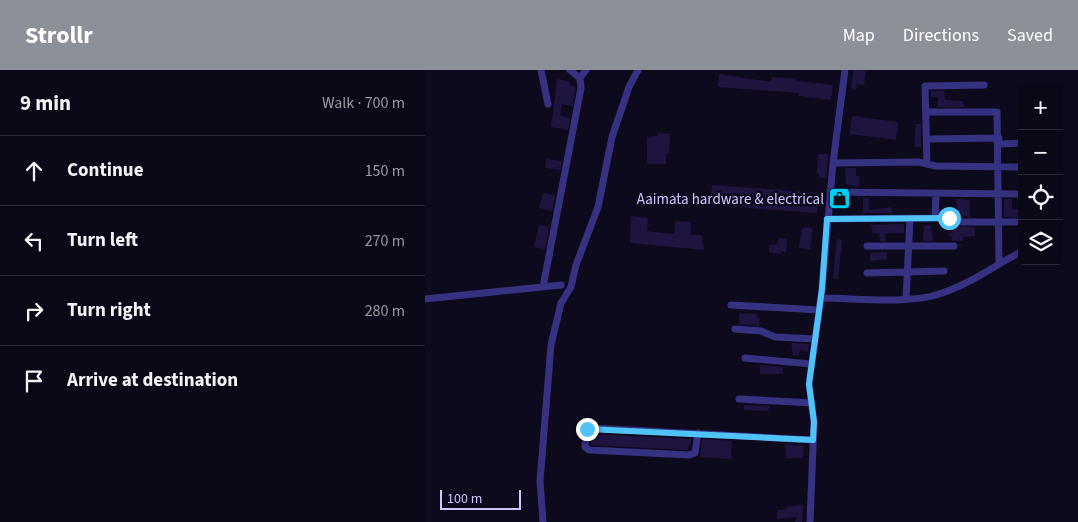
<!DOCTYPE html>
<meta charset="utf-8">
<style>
body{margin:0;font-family:"Source Sans 3",sans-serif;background:#181623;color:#f1f3f6}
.controls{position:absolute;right:15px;top:15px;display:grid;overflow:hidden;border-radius:5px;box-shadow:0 5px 20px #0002}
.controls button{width:45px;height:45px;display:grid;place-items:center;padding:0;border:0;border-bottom:1px solid #2a2935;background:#0a0816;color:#f1f3f6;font:25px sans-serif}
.scale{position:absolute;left:15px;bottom:12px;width:81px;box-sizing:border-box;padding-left:5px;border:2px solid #d0c6ff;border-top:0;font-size:14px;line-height:18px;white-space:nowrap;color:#d0c6ff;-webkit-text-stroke:4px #0e0a1e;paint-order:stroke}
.stop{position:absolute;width:15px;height:15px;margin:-11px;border:4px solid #4fc3f7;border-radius:50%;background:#fff}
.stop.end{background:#4fc3f7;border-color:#fff;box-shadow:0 1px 5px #0008}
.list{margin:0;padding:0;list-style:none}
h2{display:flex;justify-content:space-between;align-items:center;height:65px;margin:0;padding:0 20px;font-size:21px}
h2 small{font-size:16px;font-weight:400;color:#999aa1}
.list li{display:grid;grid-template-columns:32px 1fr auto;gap:15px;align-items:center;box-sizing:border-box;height:70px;padding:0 20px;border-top:1px solid #2a2935}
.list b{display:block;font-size:19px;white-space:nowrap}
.list em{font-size:16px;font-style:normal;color:#999aa1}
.icon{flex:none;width:28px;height:28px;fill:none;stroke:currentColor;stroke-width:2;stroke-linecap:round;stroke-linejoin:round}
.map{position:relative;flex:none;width:653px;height:452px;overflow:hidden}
header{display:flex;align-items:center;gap:30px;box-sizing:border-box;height:70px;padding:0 25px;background:#8c9099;color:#fff}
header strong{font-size:24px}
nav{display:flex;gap:28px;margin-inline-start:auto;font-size:18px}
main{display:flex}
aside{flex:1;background:#0a0816}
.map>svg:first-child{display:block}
.building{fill:#1f1440}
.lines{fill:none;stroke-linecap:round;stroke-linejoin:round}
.minor{stroke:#373181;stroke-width:7}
.route{stroke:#4fc3f7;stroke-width:6}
.labels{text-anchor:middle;stroke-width:5;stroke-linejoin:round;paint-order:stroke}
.poi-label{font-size:15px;fill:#d0c6ff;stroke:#0e0a1e;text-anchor:end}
</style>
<header>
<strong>Strollr</strong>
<nav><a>Map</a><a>Directions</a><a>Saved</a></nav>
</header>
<main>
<aside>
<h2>9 min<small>Walk · 700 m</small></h2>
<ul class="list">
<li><svg class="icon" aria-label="ahead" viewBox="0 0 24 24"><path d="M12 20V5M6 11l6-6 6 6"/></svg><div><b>Continue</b></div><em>150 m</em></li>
<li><svg class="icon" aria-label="left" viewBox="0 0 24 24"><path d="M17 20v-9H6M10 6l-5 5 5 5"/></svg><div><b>Turn left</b></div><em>270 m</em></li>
<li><svg class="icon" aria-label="right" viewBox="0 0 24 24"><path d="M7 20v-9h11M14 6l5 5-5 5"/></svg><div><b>Turn right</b></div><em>280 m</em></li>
<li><svg class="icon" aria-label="arrive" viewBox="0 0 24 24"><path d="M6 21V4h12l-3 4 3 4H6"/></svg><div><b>Arrive at destination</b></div></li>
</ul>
</aside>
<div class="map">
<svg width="653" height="452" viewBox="0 0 653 452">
<rect width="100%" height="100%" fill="#0e0a1e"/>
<path class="building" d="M429,0h12l-2,15 -7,-1 -1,6 -5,-1z
M294,4l52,8 1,-5 25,2 -1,2 37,4 -2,15 -33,-4 1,-3 -81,-6z
M132,9l13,3v3l6,2 -4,19 -10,-2 -2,12 10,2 -2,12 -17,-3z
M506,21h13l1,9 18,1 1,6h-26v-10h-7z
M427,46l46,6 -2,18 -46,-6z
M491,54h5v23h-7z
M233,63l12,1 -1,20h-3v10h-19v-27l11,-1z
M393,84h10l-2,25 -7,-2v-4h-2z
M121,89l16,2 -2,9 -15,-2z
M420,98h11v8h3v11l-13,-3z
M287,115l106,8 -1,20 -107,-8z
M118,123l12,2 -3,16 -13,-3z
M438,128h6v12l22,-3 1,6h-29z
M531,129l14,1v17l-12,-2z
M579,129h8v10h10v9l-18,-1z
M206,146l17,2 -1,13 15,2 12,1 1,-13 16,1 -1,13h12l2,15 -74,-7z
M479,154v9h-19l1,8h-6l-1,-8 -6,1 -2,-9z
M114,155l10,2 -4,22 -11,-2z
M506,155l2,16h-10l1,-15z
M527,156l23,1v9l-12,1v4h-11v-4l-4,-3 5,-1z
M377,157l11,1 -3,21 -11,-1z
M353,168l9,1 -1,13 -5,-1v3l-12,-2v-7h8z
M412,169l5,1 -4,39 -5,-1z
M462,182v7l-17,2v-8z
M314,243l17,1 1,4 3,1 -1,7 -20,-2z
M366,273l18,1 -1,7 -8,-1 -1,6 -6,-1z
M335,295l23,2v7h-23z
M319,335l25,1v5l-25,-1z
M166,364l99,5 1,3 -3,8 -97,-5z
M277,369l30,2 -1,18 -31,-2z
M360,374l18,2v12h-17z
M378,435l-1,17h-7l2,-5 -20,2v-9h9v-3z"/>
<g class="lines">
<path class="minor" d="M116,0l7,34
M145,0l10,8
M501,42h71l2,151
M502,69l72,-1
M574,74l22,-1
M408,93l85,-1 18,4 86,1
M502,94l-2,-78 59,-1
M405,122l192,2
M510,148h14l13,4h54
M402,149l108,-1 1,-24
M442,176h87
M442,203l77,-2
M118,217l38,-199 -1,-10 6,-8
M396,228c33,0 84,6 115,-3 31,-9 58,-29 86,-44
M0,229l136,-14
M481,229l4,-80
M306,235l88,5
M310,259l26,2 14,6 40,2
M320,288l66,6
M314,329l73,4
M273,363l-3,20 -6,2 -100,-5 -4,-3 1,-16 4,-3 223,12
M118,452l-3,-41 11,-136 10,-42 10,-16 5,-22 22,-58 14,-70 17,-50 9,-17
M385,452l4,-100 -5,-38 13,-95 11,-126 12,-93"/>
</g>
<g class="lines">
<path class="route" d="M162,359l226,11 1,-18 -5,-38 13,-95 5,-70 122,-1"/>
</g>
<defs>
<symbol id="shop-square" viewBox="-11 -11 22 22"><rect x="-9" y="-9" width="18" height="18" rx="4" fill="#00cef1" stroke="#0e0a1e"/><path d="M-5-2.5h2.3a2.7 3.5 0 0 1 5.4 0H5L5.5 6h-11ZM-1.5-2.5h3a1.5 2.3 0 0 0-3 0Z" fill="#111"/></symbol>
</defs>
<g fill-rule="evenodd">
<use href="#shop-square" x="402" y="116" width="25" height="25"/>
</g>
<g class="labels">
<g class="poi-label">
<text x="399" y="134">Aaimata hardware &amp; electrical</text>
</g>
</g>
</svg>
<div class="controls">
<button>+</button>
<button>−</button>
<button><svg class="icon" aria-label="locate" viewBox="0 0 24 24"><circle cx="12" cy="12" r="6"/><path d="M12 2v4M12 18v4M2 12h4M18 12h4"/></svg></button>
<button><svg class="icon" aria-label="layers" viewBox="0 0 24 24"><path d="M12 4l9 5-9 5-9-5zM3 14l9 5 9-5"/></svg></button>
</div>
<div class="scale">100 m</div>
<div class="stop" style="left:524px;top:148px"></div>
<div class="stop end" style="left:162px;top:359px"></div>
</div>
</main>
